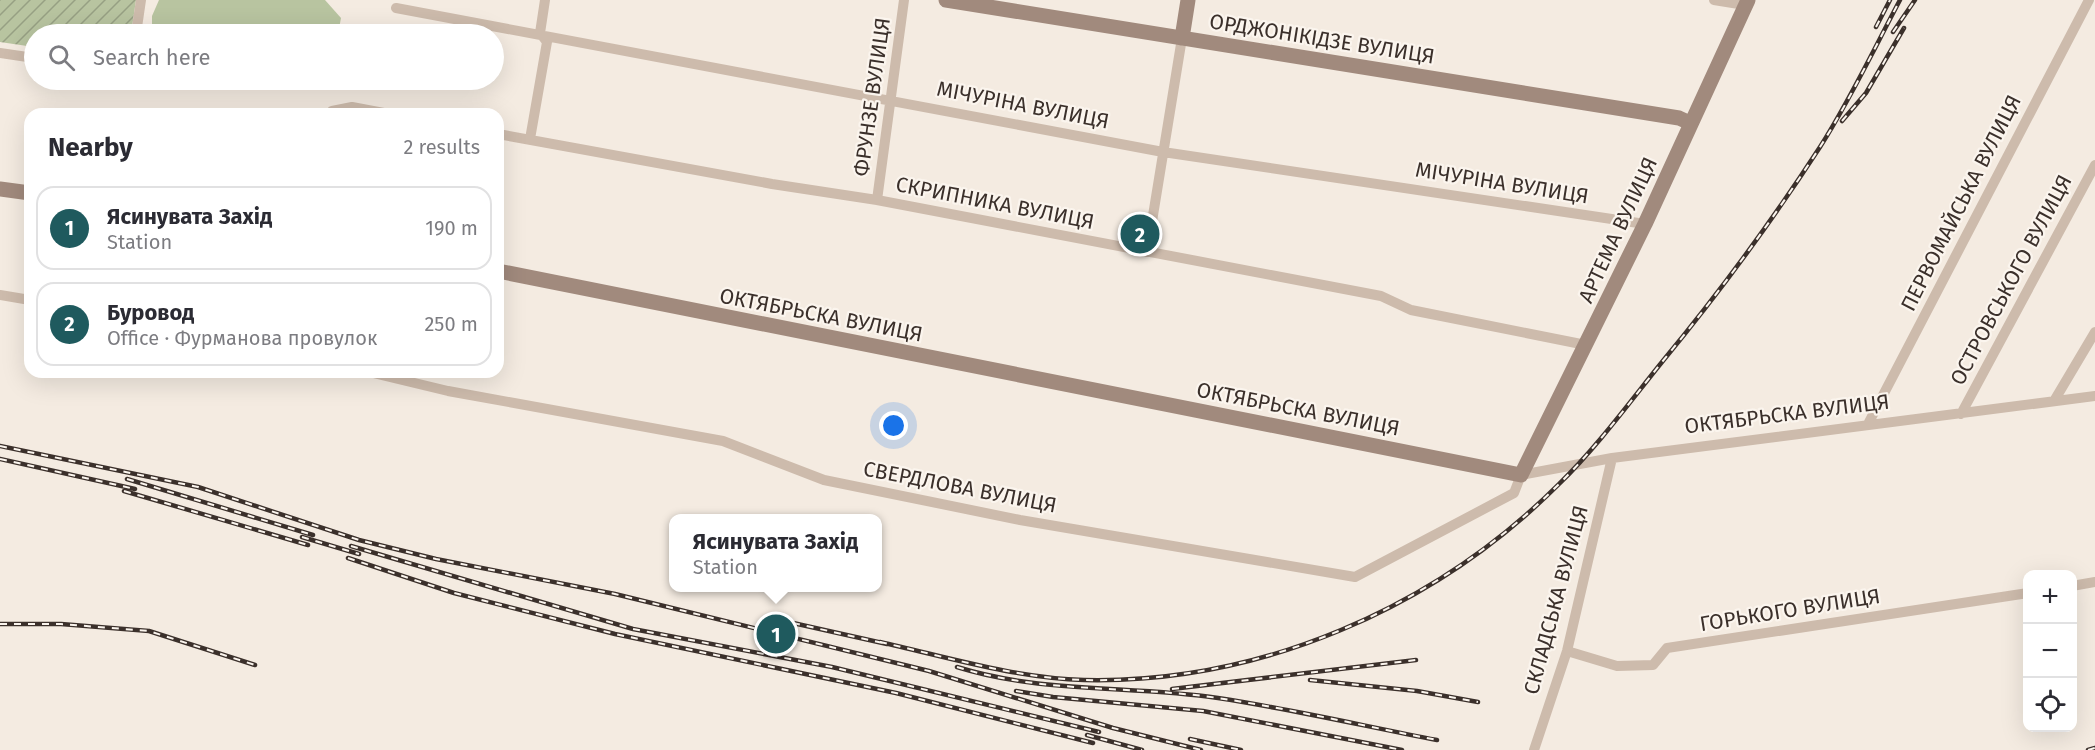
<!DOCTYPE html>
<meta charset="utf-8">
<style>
body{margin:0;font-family:"Fira Sans",sans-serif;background:#f7f7f7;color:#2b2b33}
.controls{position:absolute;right:18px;bottom:18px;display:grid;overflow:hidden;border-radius:12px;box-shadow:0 6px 24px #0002}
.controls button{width:54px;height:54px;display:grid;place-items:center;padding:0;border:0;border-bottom:2px solid #e1e1e2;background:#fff;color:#2b2b33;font:30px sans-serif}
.you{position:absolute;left:894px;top:426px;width:21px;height:21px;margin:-15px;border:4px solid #fff;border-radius:50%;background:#1a73e8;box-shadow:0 0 0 9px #1a73e833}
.badge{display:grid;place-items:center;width:39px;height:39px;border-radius:50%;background:#1f5a5e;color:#fff;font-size:20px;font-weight:700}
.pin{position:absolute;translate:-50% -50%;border:3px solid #fff;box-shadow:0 2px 6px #0006}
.popup{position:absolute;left:669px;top:514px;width:213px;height:78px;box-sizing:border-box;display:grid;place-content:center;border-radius:12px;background:#fff;filter:drop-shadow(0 2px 4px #0005);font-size:20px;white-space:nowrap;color:#7c7c81}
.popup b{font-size:22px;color:#2b2b33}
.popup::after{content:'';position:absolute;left:50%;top:100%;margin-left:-12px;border:12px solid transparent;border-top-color:#fff}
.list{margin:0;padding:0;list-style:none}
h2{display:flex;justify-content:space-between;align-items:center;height:78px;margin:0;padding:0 24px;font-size:26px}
h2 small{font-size:20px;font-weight:400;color:#7c7c81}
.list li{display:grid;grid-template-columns:39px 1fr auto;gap:18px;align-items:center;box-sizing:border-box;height:84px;margin:0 12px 12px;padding:0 12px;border:2px solid #e1e1e2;border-radius:18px}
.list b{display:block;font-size:22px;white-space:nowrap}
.list p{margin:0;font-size:20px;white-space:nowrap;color:#7c7c81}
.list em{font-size:20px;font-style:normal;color:#7c7c81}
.icon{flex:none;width:33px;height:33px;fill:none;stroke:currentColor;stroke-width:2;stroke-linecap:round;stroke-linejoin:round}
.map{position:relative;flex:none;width:2095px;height:750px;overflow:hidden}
.search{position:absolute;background:#fff;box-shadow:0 6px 24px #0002;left:24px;top:24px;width:480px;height:66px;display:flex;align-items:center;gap:15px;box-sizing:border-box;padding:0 21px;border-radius:33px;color:#7c7c81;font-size:22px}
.panel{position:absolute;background:#fff;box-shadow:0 6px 24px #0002;left:24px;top:108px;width:480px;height:270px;border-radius:18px}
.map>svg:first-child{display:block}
.grass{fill:#b8c4a0}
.garden{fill:url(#garden-furrows)}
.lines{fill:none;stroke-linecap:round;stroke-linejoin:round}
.street{stroke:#cdbbac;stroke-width:10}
.secondary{stroke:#a18a7d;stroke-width:15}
.rail-casing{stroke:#3b302b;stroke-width:4.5}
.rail{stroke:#fbf5ee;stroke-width:2;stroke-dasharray:7;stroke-linecap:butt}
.labels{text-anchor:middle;stroke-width:4.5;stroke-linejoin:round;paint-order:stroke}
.street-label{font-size:21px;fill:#3b302b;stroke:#fbf5ee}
</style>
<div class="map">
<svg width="2095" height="750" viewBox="0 0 2095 750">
<defs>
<pattern id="garden-furrows" width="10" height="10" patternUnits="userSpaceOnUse" patternTransform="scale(1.5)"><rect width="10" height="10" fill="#b8c4a0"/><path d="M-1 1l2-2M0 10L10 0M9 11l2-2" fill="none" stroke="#97a083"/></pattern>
</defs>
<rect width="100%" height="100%" fill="#f4ebe1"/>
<path class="grass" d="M159,0h166l16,18 -3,16h-186v-18z"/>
<path class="garden" d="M0,0h136l-5,34h-97v13l-34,-5z"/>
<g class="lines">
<path class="street" d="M1714,0l31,5
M396,8l767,144 482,72
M136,34l5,-34
M0,53l34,5
M331,114l1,-3 20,-4 37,7
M498,134l274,50 105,16 504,96 30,14 175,35
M530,139l17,-97 -7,-9 5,-33
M877,200l27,-200
M1147,252l35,-214
M0,295l30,5
M369,372l79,19 275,50 101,39 196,40 335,57 159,-84 7,-18 91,-17 483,-62
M2054,401l41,-69
M1961,414l134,-249
M1868,424l221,-424
M2072,586l23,-4
M1567,651l50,15 36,-1 14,-17 361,-55
M1534,750l33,-99 45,-193"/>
<path class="secondary" d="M946,0l733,118 11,5
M1182,38l6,-38
M0,189l30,4
M498,271l1023,204 124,-251 103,-224"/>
<defs>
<path id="rail" d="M1876,27l14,-27
M1893,32l22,-32
M1842,121l24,-28 38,-65
M0,446l198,41 161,53 77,19 179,35 314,77 184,57 88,22
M0,459l135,30
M127,479l186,56
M124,491l184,54
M302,537l57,17
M351,546l282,83 199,38 267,65
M348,558l106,35 161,41 281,59 197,50
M793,623l94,21
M0,624h61l88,7 106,34
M880,642c67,15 135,36 204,38 176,4 351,-72 475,-196 38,-37 70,-81 103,-122 57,-69 110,-141 158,-215 30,-47 54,-98 80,-147
M957,667c87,27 172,18 261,31 73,11 146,28 219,42
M1310,680l107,11 61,11
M1172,689l244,-29
M1016,691l37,6 150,14 199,39
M1087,735l55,15
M1190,739l51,11
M2088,750l7,-2"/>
</defs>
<use href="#rail" class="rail-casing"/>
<use href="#rail" class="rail"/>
</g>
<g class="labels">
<g class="street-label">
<text transform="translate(1322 39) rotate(9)" y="7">ОРДЖОНІКІДЗЕ ВУЛИЦЯ</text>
<text transform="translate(872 97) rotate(-82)" y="7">ФРУНЗЕ ВУЛИЦЯ</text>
<text transform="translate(1023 105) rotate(11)" y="7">МІЧУРІНА ВУЛИЦЯ</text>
<text transform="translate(1502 183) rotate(9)" y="7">МІЧУРІНА ВУЛИЦЯ</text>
<text transform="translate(995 203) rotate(11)" y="7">СКРИПНИКА ВУЛИЦЯ</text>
<text transform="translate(1961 203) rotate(-63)" y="7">ПЕРВОМАЙСЬКА ВУЛИЦЯ</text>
<text transform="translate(1618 230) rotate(-65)" y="7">АРТЕМА ВУЛИЦЯ</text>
<text transform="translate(2011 280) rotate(-62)" y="7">ОСТРОВСЬКОГО ВУЛИЦЯ</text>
<text transform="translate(821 315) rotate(11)" y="7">ОКТЯБРЬСКА ВУЛИЦЯ</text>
<text transform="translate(1298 409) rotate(11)" y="7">ОКТЯБРЬСКА ВУЛИЦЯ</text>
<text transform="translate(1787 414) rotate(-7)" y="7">ОКТЯБРЬСКА ВУЛИЦЯ</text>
<text transform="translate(960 487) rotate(11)" y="7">СВЕРДЛОВА ВУЛИЦЯ</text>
<text transform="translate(1556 600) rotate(-75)" y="7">СКЛАДСЬКА ВУЛИЦЯ</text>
<text transform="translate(1790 610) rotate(-9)" y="7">ГОРЬКОГО ВУЛИЦЯ</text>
</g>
</g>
</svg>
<div class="controls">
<button>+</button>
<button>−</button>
<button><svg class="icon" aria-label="locate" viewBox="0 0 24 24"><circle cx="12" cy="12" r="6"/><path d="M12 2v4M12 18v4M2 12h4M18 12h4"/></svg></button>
</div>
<div class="you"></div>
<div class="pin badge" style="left:776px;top:634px">1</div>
<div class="popup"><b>Ясинувата Захід</b>Station</div>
<div class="pin badge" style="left:1140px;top:234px">2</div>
<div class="search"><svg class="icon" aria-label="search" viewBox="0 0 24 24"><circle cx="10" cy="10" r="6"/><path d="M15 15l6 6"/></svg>Search here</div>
<section class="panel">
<h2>Nearby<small>2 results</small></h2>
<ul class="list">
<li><span class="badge">1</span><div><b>Ясинувата Захід</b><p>Station</p></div><em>190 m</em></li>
<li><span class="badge">2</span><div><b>Буровод</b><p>Office · Фурманова провулок</p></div><em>250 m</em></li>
</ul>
</section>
</div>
